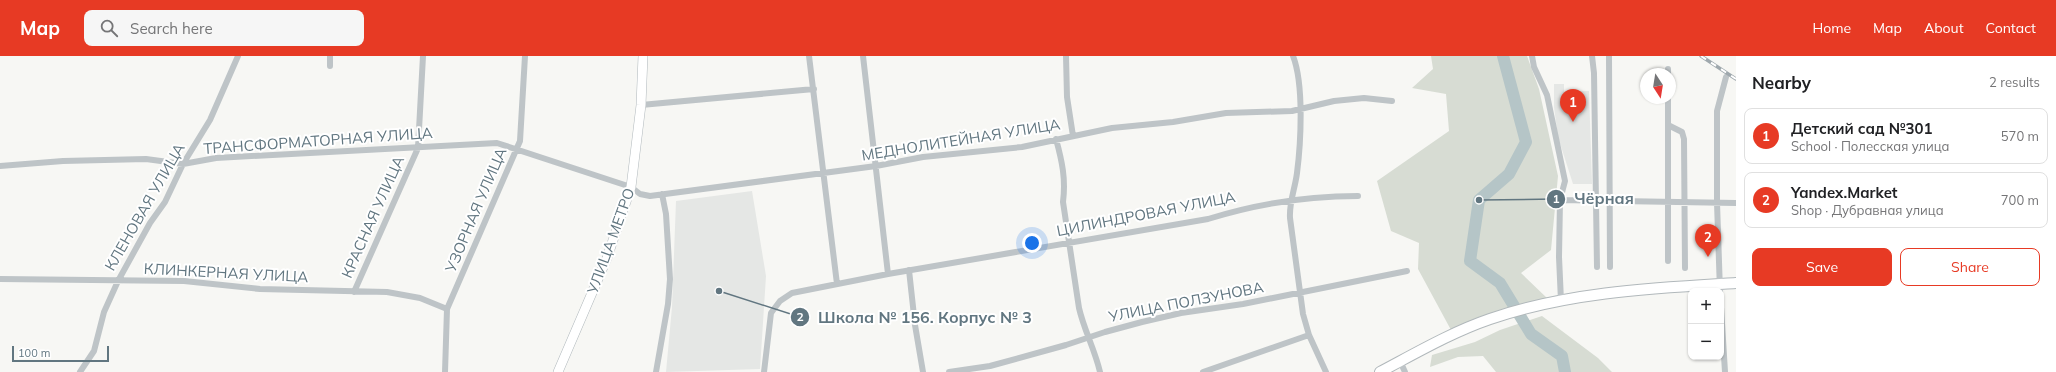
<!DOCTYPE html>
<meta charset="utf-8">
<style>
body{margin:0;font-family:Mulish,sans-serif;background:#f6f6f6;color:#202124}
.controls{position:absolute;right:12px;bottom:12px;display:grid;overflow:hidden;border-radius:8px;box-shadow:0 1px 3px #0004}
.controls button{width:36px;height:36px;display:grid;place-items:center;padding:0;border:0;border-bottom:1px solid #e0e0e0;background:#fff;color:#202124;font:20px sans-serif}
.compass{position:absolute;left:1640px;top:12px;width:36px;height:36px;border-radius:50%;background:#fff;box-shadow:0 1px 3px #0004;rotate:168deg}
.scale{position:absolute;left:12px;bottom:10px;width:97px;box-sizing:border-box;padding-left:4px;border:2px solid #617680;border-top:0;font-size:11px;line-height:14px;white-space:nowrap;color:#617680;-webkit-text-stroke:3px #fff;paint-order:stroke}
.you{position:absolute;left:1032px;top:187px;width:14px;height:14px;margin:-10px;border:3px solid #fff;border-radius:50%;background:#1a73e8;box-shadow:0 0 0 6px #1a73e833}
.badge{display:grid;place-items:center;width:26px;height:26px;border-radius:50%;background:#e73a24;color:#fff;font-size:13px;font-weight:700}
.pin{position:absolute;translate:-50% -33px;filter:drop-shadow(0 1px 2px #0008)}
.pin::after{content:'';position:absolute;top:21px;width:14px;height:12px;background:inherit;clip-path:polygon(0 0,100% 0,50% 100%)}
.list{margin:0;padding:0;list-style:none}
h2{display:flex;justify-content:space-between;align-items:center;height:52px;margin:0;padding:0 16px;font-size:17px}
h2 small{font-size:13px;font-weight:400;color:#757577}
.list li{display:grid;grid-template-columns:26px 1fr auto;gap:12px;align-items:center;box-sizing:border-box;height:56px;margin:0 8px 8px;padding:0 8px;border:1px solid #e0e0e0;border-radius:8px}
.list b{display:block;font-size:15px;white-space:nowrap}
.list p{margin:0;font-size:13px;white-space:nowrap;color:#757577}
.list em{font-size:13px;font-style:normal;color:#757577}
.actions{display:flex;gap:8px;padding:12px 16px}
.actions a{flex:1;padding:9px 0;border:1px solid #e73a24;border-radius:8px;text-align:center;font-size:14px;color:#e73a24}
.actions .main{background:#e73a24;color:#fff}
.icon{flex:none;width:22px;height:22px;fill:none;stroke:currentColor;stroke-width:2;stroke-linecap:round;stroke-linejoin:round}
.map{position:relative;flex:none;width:1736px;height:316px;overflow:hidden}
header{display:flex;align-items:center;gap:24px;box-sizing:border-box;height:56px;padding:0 20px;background:#e73a24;color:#fff}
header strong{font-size:19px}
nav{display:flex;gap:22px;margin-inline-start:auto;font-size:14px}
.search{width:280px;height:36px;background:#f6f6f6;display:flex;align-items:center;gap:10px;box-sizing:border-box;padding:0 14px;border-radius:8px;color:#757577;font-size:15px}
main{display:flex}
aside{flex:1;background:#fff}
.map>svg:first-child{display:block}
.built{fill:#e5e7e5}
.green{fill:#d7dcd3}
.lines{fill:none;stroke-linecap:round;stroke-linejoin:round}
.river{stroke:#b5c5c7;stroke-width:12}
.secondary-casing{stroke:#b0b8bc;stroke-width:10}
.primary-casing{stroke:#b1b8bb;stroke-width:12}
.street{stroke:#bec4c7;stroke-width:6}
.secondary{stroke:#fff;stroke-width:9}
.primary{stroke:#fff;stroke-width:10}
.rail-casing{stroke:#9fa8ad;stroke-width:3.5}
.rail{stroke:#fff;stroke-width:2;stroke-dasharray:6;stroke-linecap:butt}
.labels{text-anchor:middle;stroke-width:4;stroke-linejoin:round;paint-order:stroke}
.street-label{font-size:15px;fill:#617680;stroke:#fff}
.leader{fill:none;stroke:#617680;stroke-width:1.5}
.callout-dot{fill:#617680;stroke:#fff;stroke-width:1.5}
.mark-label{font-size:12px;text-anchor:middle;font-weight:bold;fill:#fff}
.callout-label{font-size:16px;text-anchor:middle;font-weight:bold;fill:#617680;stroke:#fff;stroke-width:4;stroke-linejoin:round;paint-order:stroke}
</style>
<header>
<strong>Map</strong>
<div class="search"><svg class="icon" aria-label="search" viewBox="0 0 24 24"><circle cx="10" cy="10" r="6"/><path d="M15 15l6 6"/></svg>Search here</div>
<nav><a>Home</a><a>Map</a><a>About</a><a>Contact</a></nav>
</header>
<main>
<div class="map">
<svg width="1736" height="316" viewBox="0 0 1736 316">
<rect width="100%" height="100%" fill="#f7f7f4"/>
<path class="built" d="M1554,28h10v8l25,-1 3,93h-19l-15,-47 -4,-30z
M752,135l14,85 -6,93 -94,3 6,-65 4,-106z"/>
<path class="green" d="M1431,0h96l12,33 19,87 -7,74 -30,23 27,26 -69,18 -28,13 -33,-61 1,-26 -28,-12 -14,-50 72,-50 -3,-37 -34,-6 21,-19z
M1542,260l56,42 14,14h-116l-13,-16 -25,1 -28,10 2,-12 43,-13 25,-12z"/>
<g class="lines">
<path class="river" d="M1503,0l23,86 -17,32 -30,26 -9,61 30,22 31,51 31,22 3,16"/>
<defs>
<path id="secondary" d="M558,316l49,-114 24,-71 10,-82 2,-49"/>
<path id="primary" d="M1380,316c36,-19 72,-40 110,-53 78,-27 164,-31 246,-36"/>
</defs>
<use href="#secondary" class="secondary-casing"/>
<use href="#primary" class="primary-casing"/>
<path class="street" d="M330,0v10
M809,0l28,228
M863,0l25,218
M1066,0l1,41 6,39
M1293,0c11,28 8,86 4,117 -2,16 -8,29 -7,45l13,96 6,21 17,37
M1532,0l2,11 13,28 18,86 -5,19 -1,57 2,44
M1592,0l2,17 3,194
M1609,0l1,211
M1668,18v-5
M1668,42v27l14,7 2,7 1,129
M641,49l173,-16
M1668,69v136
M1056,83c6,22 10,40 7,63l16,106c5,22 16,42 21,64
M0,110l63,-5 83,-2 37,5 33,-6 281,-15 134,44 9,7 10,2 226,-30 47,-9 99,-10 90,-19 61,-6 53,-9 66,-2 42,-10 30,-3 28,3
M1560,144l176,3
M909,214l6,55 8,47
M0,223l184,2 76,8 127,3 33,6 27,11
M1720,235l-3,-88v-92l9,-34
M354,236l64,-144 5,-92
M1721,251l4,65
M1400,305l5,11
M80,316l14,-21 10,-39 14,-31 32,-58 15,-21 18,-38 27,-44 28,-64
M445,316l2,-63 73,-168 5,-85
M656,316l12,-68 2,-25 -4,-65 -4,-20
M764,316l7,-59 9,-12 12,-8 96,-19 320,-55c48,-15 100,-23 150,-23
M949,316l41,-6 76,-21 39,-13 37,-10 39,-9 62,-9 164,-33
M1203,316l106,-37"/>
<use href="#secondary" class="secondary"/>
<use href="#primary" class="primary"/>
<defs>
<path id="rail" d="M1701,0l35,23"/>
</defs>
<use href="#rail" class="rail-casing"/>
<use href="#rail" class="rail"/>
</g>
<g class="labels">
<g class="street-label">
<text transform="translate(961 84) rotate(-9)" y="5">МЕДНОЛИТЕЙНАЯ УЛИЦА</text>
<text transform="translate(318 85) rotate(-4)" y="5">ТРАНСФОРМАТОРНАЯ УЛИЦА</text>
<text transform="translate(145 151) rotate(-60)" y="5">КЛЕНОВАЯ УЛИЦА</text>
<text transform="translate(476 154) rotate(-67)" y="5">УЗОРНАЯ УЛИЦА</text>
<text transform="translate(1146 158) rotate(-11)" y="5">ЦИЛИНДРОВАЯ УЛИЦА</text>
<text transform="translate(373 161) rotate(-66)" y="5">КРАСНАЯ УЛИЦА</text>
<text transform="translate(611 185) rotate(-70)" y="5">УЛИЦА МЕТРО</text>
<text transform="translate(226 217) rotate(3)" y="5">КЛИНКЕРНАЯ УЛИЦА</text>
<text transform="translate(1186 246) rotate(-11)" y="5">УЛИЦА ПОЛЗУНОВА</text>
</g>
</g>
<path class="leader" d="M1479 144L1556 143M719 235L800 261"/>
<g class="callout-dot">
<circle cx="1479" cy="144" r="4"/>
<circle cx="719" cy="235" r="4"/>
<circle cx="1556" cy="143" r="10"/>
<circle cx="800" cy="261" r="10"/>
</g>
<g class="mark-label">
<text x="1556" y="147">1</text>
<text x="800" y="265">2</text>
</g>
<g class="callout-label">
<text x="1604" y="148">Чёрная</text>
<text x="925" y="267">Школа № 156. Корпус № 3</text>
</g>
</svg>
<div class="controls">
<button>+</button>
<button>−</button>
</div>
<svg class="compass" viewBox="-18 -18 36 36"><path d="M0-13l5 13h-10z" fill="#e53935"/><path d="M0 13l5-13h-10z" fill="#757577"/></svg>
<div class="scale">100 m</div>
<div class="you"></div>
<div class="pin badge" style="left:1573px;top:66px">1</div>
<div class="pin badge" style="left:1708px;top:201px">2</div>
</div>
<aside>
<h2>Nearby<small>2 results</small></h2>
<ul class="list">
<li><span class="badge">1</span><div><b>Детский сад №301</b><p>School · Полесская улица</p></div><em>570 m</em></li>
<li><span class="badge">2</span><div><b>Yandex.Market</b><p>Shop · Дубравная улица</p></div><em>700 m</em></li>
</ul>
<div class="actions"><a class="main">Save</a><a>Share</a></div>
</aside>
</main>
